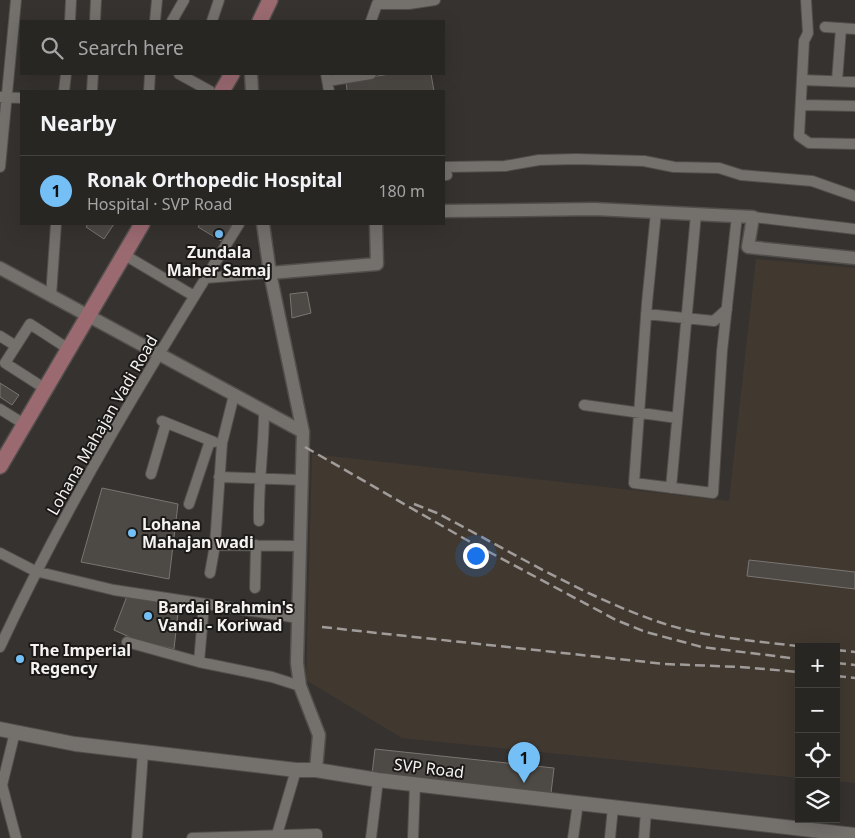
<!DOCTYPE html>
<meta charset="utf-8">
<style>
body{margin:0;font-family:"Noto Sans",sans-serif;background:#343230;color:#f1f3f6}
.controls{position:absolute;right:15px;bottom:15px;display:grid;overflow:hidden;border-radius:0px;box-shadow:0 5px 20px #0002}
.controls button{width:45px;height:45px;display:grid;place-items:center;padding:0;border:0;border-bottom:1px solid #444341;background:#282623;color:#f1f3f6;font:25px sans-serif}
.you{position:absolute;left:475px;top:555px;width:18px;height:18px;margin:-12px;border:4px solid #fff;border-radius:50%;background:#1a73e8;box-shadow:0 0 0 8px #1a73e833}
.badge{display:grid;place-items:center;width:32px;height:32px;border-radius:50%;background:#74c0f6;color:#111;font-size:16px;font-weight:700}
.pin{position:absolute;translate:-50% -41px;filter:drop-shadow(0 1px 2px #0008)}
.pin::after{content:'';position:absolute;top:26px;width:18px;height:15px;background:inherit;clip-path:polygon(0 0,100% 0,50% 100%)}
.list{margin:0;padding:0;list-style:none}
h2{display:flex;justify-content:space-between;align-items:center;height:65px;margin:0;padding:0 20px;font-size:21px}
h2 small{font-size:16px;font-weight:400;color:#a5a5a6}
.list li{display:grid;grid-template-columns:32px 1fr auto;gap:15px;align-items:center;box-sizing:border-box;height:70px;padding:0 20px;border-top:1px solid #444341}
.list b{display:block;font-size:19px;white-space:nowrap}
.list p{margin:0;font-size:16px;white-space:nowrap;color:#a5a5a6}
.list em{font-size:16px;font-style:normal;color:#a5a5a6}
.icon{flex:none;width:28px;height:28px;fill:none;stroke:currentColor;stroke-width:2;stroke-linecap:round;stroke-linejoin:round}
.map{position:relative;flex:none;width:855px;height:838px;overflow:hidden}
.search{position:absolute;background:#282623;box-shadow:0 5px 20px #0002;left:20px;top:20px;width:425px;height:55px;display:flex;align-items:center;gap:12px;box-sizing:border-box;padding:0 18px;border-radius:0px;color:#a5a5a6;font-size:19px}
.panel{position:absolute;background:#282623;box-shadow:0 5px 20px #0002;left:20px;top:90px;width:425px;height:135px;border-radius:0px}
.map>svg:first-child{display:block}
.built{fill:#413930}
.building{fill:#4d4945;stroke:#797571}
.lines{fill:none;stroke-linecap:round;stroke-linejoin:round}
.minor-casing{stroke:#514e4b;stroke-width:12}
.tertiary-casing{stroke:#514e4b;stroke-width:15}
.secondary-casing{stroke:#514e4b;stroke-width:16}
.primary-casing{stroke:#514e4b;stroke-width:18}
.minor{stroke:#74706c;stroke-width:10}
.tertiary{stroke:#74706c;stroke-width:12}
.secondary{stroke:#74706c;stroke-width:14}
.primary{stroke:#9b6a71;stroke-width:15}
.rail{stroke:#a09c9a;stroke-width:2.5;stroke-dasharray:10 5;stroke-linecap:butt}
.poi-dot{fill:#74c0f6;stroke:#1c1a19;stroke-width:2}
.labels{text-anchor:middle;stroke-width:4;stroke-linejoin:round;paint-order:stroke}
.poi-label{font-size:16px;font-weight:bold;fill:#f5f2f0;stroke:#1c1a19;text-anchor:start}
.street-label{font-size:16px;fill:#f5f2f0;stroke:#1c1a19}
</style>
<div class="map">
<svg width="855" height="838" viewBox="0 0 855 838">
<rect width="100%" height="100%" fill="#36322f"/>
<path class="built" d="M756,259l99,9v515l-19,-2v-134h-37v131l-397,-40 -96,-58 6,-226 417,47z"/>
<path class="building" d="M390,74h41l3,17h-87l-1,-10z
M88,224h26l-10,15 -18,-12z
M200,224h32l-9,18 -25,-15z
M307,292l4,21 -19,5 -2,-24z
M0,383l19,12 -7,10 -12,-8z
M102,488l76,16 -9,75 -88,-17z
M749,560l106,12v17l-108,-13z
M127,596l52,7 -5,46 -38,-9 -22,-10z
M375,749l179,19 -3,25 -179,-19z"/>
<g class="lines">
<defs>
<path id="minor" d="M806,0l2,33 -4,8 -5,95 10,7 46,1
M70,21l1,-21
M95,21l1,-21
M155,21l2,-21
M172,21l12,-21
M212,21l7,-21
M371,21l6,-17h32l26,-4
M825,27l30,2
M179,74l31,17
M326,74l3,17
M802,80l53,2
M328,81l43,-7
M837,81l4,-53
M64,91l2,-17
M92,91l1,-17
M149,91l1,-17
M1,97l20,1
M802,105l53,1
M0,167l16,-167
M446,167l59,-1 34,-6 37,-1 68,2 30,6 45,1 22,7 71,6 43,15
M444,175h3
M656,212l-9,91 -13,180 79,10 9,-142 15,-135
M753,217l102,12
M123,254l71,42
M206,278l64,-5
M51,296l5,-72
M646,314l68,7 13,-12
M0,336l16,10
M44,388l-39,-25 25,-39 37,24
M584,405l93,13
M0,409l24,15
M162,421l52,21
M151,474l15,-51
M219,477l82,3
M671,488l25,-274
M189,504l21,-63
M259,521c-1,-37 5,-73 5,-110
M215,545l85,1
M0,553l35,18 79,19 184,28
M210,573l5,-28 7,-102 12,-48
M255,588l1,-43
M127,642l72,20 73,15 28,9
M0,647c68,-147 154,-286 239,-423
M199,662l5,-58
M15,732l-13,53 14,53
M137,838l6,-86
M192,838l125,-4v4
M276,838l20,-68
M371,838l7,-58
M413,838l2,-54
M573,838l5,-35
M610,838l3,-31
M644,838l2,-27"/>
<path id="tertiary" d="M251,74l1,17
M444,211l151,-2 158,8 -5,30 107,11
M263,224l7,49 33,159 -6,231 3,23 19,49 -3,35
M0,268l303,164
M270,273l107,-9 -1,-40"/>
<path id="secondary" d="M0,729l75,15 221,26h20l62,10 477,55"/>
<path id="primary" d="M260,21l10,-21
M222,91l10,-17
M0,466l142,-242"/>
</defs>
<use href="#minor" class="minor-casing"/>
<use href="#tertiary" class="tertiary-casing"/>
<use href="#secondary" class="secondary-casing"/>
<use href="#primary" class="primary-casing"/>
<use href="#minor" class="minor"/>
<use href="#tertiary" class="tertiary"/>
<use href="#secondary" class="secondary"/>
<use href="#primary" class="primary"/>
<path class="rail" d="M305,447l160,92 151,81 30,12 56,15 97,12
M414,504l23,9c73,38 147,84 225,110 45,15 96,18 143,24
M322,627l343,37 75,3 59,5
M836,650l19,2
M836,663l19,2
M836,676l19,2"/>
</g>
<g class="poi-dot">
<circle cx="219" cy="234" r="5"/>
<circle cx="132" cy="533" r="5"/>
<circle cx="148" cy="616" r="5"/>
<circle cx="20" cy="659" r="5"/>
</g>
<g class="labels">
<g class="poi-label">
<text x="219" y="258" text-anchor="middle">Zundala<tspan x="219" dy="18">Maher Samaj</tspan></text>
<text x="142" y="530">Lohana<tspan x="142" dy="18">Mahajan wadi</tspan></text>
<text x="158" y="613">Bardai Brahmin's<tspan x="158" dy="18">Vandi - Koriwad</tspan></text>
<text x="30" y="656">The Imperial<tspan x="30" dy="18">Regency</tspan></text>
</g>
<g class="street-label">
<text transform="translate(102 425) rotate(-60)" y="6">Lohana Mahajan Vadi Road</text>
<text transform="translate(429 768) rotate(7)" y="6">SVP Road</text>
</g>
</g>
</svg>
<div class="controls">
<button>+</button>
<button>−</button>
<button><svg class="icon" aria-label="locate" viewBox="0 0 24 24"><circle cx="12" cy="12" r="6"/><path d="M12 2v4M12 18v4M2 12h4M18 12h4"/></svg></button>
<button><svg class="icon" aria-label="layers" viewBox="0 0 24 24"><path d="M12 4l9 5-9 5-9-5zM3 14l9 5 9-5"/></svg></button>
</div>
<div class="you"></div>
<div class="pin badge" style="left:524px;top:783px">1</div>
<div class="search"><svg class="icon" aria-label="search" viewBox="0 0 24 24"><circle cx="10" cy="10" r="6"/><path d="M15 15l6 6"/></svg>Search here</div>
<section class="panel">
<h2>Nearby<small></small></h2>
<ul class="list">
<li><span class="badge">1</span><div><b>Ronak Orthopedic Hospital</b><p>Hospital · SVP Road</p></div><em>180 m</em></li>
</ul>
</section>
</div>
